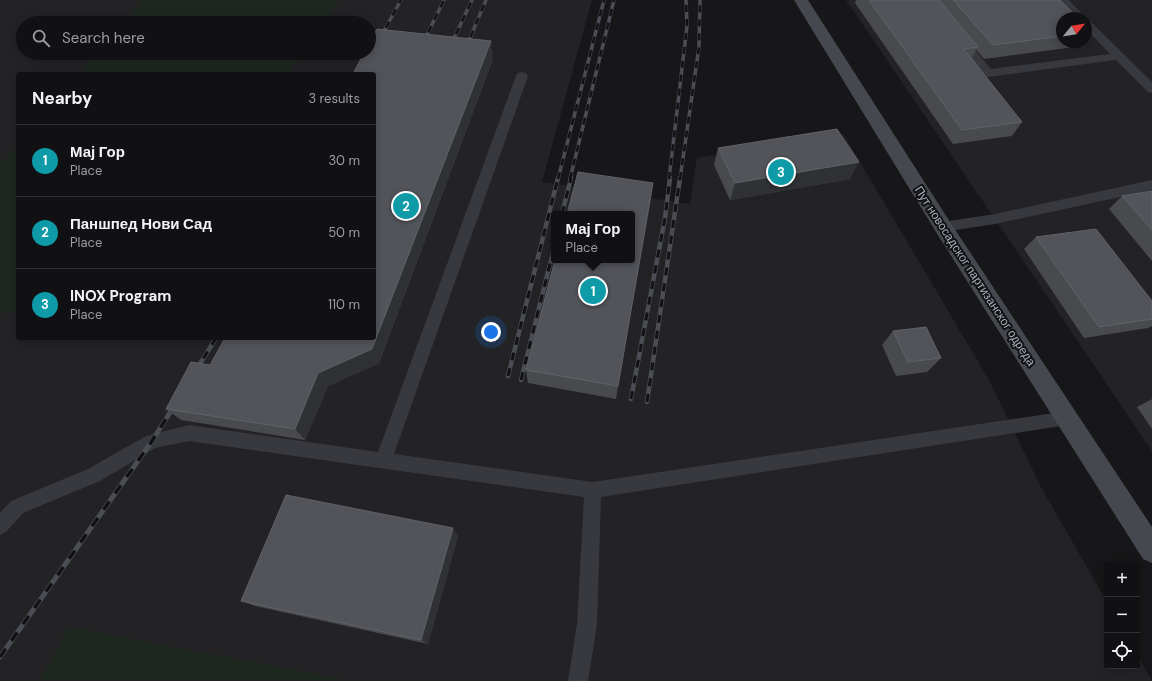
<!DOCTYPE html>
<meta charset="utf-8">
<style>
body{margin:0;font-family:"DM Sans",sans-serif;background:#1a1a1c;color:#f1f3f6}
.controls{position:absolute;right:12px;bottom:12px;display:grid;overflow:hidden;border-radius:4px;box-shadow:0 2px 10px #0003}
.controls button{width:36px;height:36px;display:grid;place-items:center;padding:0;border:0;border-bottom:1px solid #303133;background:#111113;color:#f1f3f6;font:20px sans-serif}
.compass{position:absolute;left:1056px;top:12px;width:36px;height:36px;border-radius:50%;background:#111113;box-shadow:0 2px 10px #0003;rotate:60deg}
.you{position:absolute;left:491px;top:332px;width:14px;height:14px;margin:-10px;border:3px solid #fff;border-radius:50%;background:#1a73e8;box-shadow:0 0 0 6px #1a73e833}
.badge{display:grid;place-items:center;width:26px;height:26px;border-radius:50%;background:#ffab29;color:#fff;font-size:13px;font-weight:700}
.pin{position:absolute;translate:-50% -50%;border:2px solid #fff;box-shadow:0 1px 4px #0006}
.popup{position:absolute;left:551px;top:211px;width:84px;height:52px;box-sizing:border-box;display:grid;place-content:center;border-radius:4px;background:#111113;filter:drop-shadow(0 1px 3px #0005);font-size:13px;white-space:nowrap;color:#9c9da0}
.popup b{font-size:15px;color:#f1f3f6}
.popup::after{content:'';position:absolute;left:50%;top:100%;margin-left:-8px;border:8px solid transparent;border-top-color:#111113}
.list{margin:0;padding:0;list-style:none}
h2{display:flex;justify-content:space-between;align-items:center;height:52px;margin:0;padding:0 16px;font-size:17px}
h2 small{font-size:13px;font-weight:400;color:#9c9da0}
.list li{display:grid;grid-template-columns:26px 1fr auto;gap:12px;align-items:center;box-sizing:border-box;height:72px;padding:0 16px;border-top:1px solid #303133}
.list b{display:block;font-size:15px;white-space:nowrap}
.list p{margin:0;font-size:13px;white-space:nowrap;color:#9c9da0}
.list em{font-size:13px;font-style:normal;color:#9c9da0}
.icon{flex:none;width:22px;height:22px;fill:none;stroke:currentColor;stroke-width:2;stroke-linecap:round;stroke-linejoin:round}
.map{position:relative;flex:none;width:1152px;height:681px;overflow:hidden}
.search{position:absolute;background:#111113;box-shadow:0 2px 10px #0003;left:16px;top:16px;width:360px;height:44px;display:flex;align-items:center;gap:10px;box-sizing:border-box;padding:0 14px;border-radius:22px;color:#9c9da0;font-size:15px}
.panel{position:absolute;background:#111113;box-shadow:0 2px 10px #0003;left:16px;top:72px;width:360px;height:268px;border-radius:4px}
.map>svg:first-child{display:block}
.built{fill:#232326;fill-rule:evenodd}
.green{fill:#1e271f}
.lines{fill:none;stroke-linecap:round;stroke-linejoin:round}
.lane{fill:#37393e;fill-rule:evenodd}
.secondary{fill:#45484e;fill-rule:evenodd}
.rail-far2-casing{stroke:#4a4d53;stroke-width:3.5}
.rail-far1-casing{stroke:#4a4d53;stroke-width:4.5}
.rail-casing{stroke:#4a4d53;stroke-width:5}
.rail-far2{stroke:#121214;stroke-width:2.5;stroke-dasharray:7;stroke-linecap:butt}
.rail-far1{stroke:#121214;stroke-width:3;stroke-dasharray:8;stroke-linecap:butt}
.rail{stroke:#121214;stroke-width:3.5;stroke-dasharray:10;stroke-linecap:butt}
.wall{fill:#484a4e}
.shaded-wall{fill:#303134}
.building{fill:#53545a;stroke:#606269}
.labels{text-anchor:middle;stroke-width:4;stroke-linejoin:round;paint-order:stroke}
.street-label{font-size:12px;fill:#a8aeba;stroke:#121214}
</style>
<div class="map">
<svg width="1152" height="681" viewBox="0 0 1152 681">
<rect width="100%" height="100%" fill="#171719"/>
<path class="built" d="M0,0h592l-50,182 148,22 7,-46 147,-23 145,245 52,107 66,115v64h30v-12l15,27h-799l-284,-54 -30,54h-39zM23,23h346v30h-346zM18,74h356v264h-356zM554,214h78v46h-78z
M846,0h306v451l-157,-232zM1062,18h24v24h-24z"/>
<path class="green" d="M142,0h196l-15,23h-201z
M97,53h206l-14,21h-210z
M18,144v165l-18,5v-151z
M69,627l284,54h-314z"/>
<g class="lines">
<path class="lane" d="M1058,0h11l17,18h-11z
M1086,20l4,1 62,61v11l-4,-1 -32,-32 -128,17 -4,-1 -28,-35 1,-2h8l26,30 119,-15 -24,-25z
M522,72l4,1 2,3 -134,378 199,28 474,-71 6,2 2,5 -2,5 -6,2 -466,72 -4,127 -9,57h-20l9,-57 7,-127 -395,-56 -34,7 -55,33 -77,32 -17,19 -6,3v-22l11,-12 77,-32 58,-33 43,-11 189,27 138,-376 2,-3z
M1152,180v10l-157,34 -52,8 -5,-1 -2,-4 2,-4 5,-1 52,-8z"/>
<path class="secondary" d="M794,0h14l142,222 202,305v36l-9,-4 -207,-327z"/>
<defs>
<path id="rail-far2" d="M379,40l22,-40
M422,45l22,-45
M450,47l22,-47
M465,50l21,-50
M558,179l46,-179
M570,179l44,-179
M669,179l18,-153 -1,-26
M680,179l19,-132 1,-47"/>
<path id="rail-far1" d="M562,214l9,-36
M195,372l21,-34
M508,376l50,-198
M521,380l33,-132
M631,399l34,-181 5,-40
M647,402l33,-224"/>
<path id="rail" d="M0,657l152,-216 24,-38"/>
</defs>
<use href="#rail-far2" class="rail-far2-casing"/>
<use href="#rail-far1" class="rail-far1-casing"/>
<use href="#rail" class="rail-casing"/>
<use href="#rail-far2" class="rail-far2"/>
<use href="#rail-far1" class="rail-far1"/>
<use href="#rail" class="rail"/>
</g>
<path class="wall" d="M856,0h204l2,18v24h22l-2,4 -98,13 -8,-9 -5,9 51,63 -10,14 -59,8 -98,-141z
M1086,26l6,5 -6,9z
M493,59l-114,304 -51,23 -23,54 -124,-20 -15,-11 44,-44z
M718,148l132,31 -120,21 -16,-35z
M653,183l-37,216 -88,-16 -2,-13z
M1152,191v70l-43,-52 13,-13z
M1036,237l116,64v25l-4,2 -64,10 -60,-89z
M893,331l48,27 -14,14 -31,4 -14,-31z
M1152,399v30l-15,-22z
M458,536l-30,108 -173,-38 -14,-5z"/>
<path class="shaded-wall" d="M491,41l2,18 -114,304 -51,23 -23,54 -10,-11 23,-56z
M859,162l-9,17 -120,21 5,-17z
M653,183l-2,16 -35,200 2,-13z
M453,528l5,8 -30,108 -7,-4z"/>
<path class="building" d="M869,0h70l39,47 -14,2 58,73 -60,8z
M953,0h107l18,18h-16v18l-69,9z
M1086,26l6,5 -6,1z
M377,29l114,12 -119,308 -54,24 -23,56 -129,-20 25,-47 19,3 15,-27h149v-264h-21l11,-21h5v-9z
M837,129l22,33 -124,21 -17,-35z
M578,172l75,11 -35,203 -92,-16 29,-110h77v-46h-65z
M1152,191v39l-30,-34z
M1096,229l56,72v18l-53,8 -63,-90z
M926,327l15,31 -33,4 -15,-31z
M286,495l167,33 -32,112 -180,-39z"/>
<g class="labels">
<g class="street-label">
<text transform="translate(975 276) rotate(57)" y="4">Пут новосадског партизанског одреда</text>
</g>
</g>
</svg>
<div class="controls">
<button>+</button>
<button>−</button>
<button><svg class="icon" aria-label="locate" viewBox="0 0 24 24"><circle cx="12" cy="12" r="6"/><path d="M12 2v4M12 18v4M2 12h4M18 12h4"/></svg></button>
</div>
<svg class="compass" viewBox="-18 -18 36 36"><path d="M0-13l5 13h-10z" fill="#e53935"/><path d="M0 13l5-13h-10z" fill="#9c9da0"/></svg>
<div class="you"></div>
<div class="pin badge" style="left:593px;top:291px;background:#0f9aa8">1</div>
<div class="popup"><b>Мај Гор</b>Place</div>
<div class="pin badge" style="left:406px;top:206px;background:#0f9aa8">2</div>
<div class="pin badge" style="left:781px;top:172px;background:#0f9aa8">3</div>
<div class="search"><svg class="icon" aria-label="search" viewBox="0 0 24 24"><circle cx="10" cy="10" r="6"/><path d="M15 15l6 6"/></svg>Search here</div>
<section class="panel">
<h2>Nearby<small>3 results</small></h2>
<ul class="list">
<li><span class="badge" style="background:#0f9aa8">1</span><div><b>Мај Гор</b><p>Place</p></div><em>30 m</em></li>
<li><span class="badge" style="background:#0f9aa8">2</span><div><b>Паншпед Нови Сад</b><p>Place</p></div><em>50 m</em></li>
<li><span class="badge" style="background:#0f9aa8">3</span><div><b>INOX Program</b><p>Place</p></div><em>110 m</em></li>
</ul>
</section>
</div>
